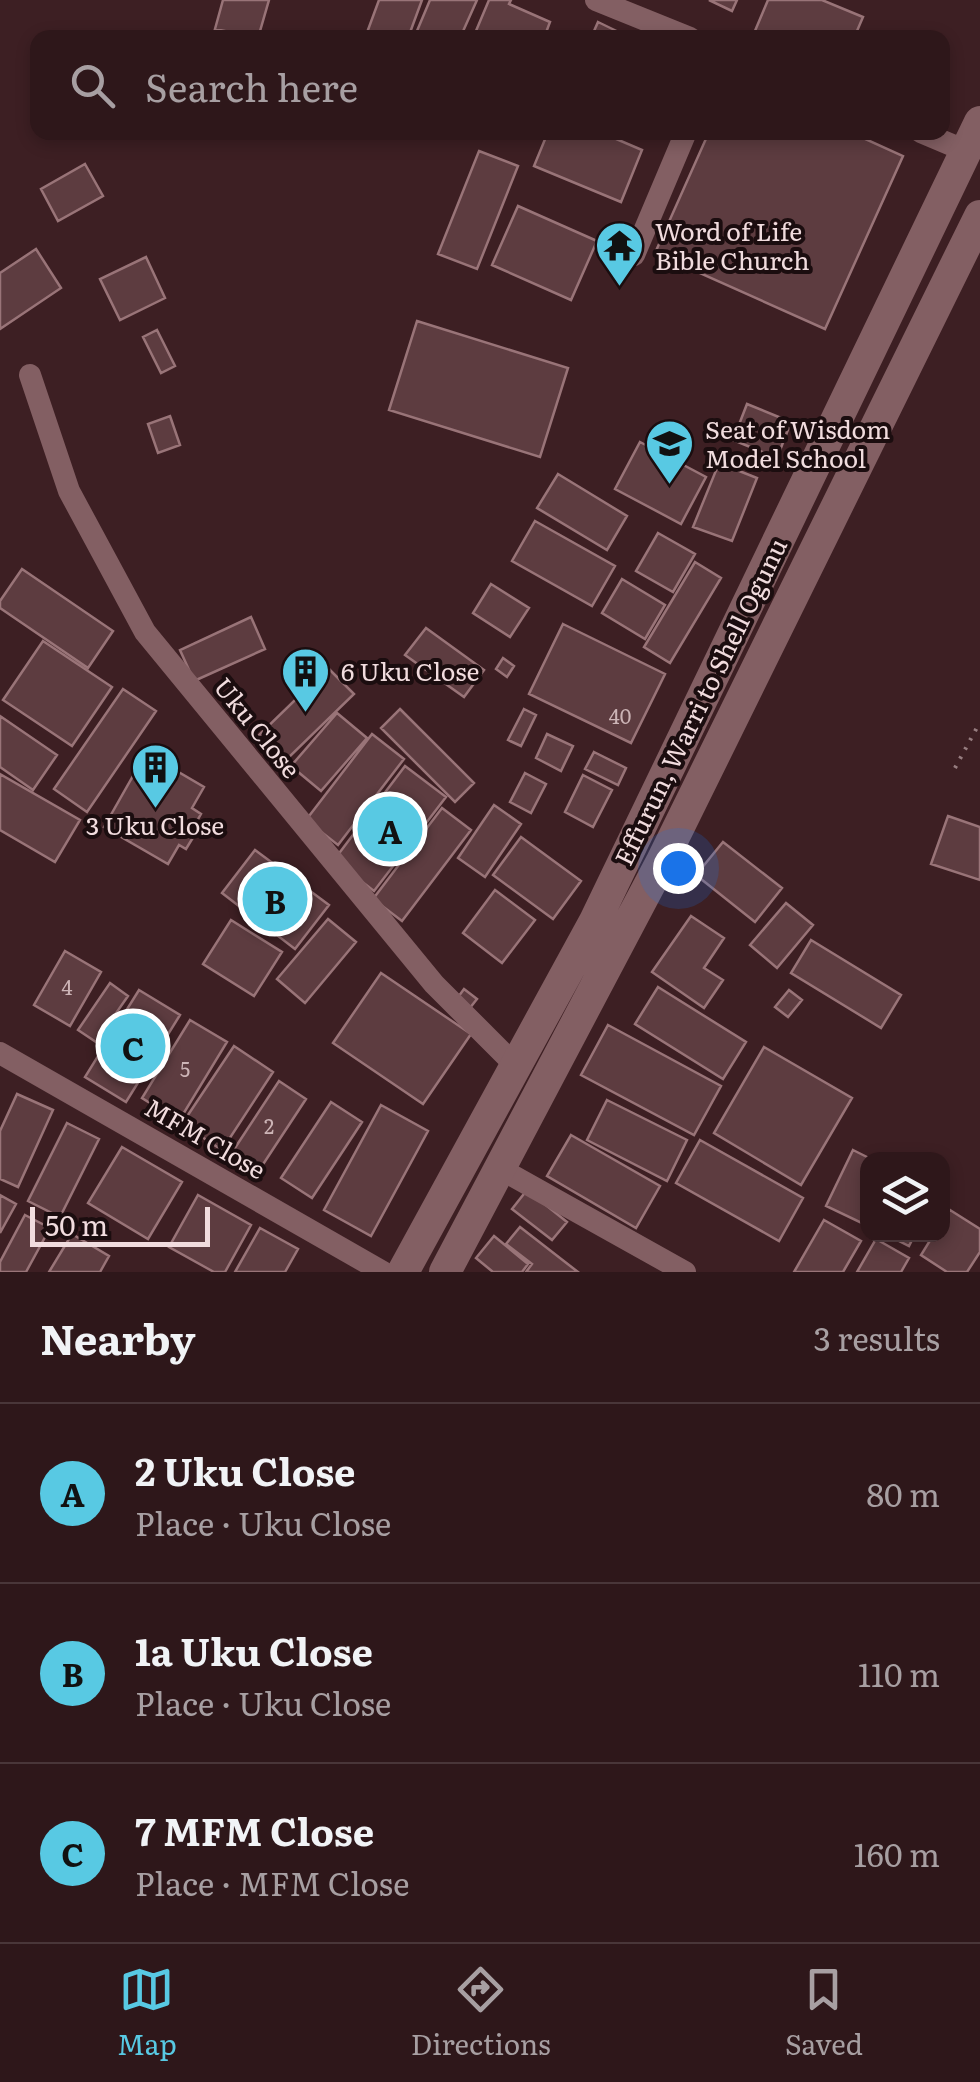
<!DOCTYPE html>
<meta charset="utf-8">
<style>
body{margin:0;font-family:Literata,serif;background:#362023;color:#f1f3f6}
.controls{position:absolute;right:30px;bottom:30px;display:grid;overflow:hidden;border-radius:20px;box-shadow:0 5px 15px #0003}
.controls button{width:90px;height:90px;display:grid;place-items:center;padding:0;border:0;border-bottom:2px solid #493639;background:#2e171a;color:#f1f3f6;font:50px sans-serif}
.scale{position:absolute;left:30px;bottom:25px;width:180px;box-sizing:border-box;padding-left:10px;border:5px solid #f1dcde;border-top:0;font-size:28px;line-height:35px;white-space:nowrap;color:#f1dcde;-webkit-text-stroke:8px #1b0d0f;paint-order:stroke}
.you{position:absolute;left:678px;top:868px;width:35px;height:35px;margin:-25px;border:8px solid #fff;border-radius:50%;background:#1a73e8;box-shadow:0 0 0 15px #1a73e833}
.badge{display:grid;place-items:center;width:65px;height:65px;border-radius:50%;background:#58c9e3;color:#111;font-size:32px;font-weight:700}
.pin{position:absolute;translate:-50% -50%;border:5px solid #fff;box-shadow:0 2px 10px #0006}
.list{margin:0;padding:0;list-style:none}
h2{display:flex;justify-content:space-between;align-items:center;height:130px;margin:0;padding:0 40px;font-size:42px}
h2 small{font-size:32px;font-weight:400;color:#a79fa2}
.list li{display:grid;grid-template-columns:65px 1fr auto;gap:30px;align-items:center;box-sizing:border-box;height:180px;padding:0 40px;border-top:2px solid #493639}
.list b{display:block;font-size:38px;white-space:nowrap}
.list p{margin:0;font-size:32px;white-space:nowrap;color:#a79fa2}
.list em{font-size:32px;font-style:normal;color:#a79fa2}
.icon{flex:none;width:55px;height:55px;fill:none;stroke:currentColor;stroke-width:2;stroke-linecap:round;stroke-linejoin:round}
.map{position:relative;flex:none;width:980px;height:1272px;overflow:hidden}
.search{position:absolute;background:#2e171a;box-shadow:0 5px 15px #0003;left:30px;right:30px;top:30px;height:110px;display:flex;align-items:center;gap:25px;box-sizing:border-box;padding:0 35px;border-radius:20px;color:#a79fa2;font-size:38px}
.sheet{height:670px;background:#2e171a}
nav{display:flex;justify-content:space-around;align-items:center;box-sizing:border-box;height:140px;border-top:2px solid #493639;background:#2e171a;font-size:28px;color:#a79fa2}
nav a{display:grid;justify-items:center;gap:5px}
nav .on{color:#58c9e3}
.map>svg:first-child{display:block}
.building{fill:#5d3c40;stroke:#997478;stroke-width:2.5}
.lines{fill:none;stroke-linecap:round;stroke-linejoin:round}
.path{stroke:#967c7f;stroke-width:4;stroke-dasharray:2.5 8;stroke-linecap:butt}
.minor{stroke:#835f63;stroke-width:22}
.secondary{stroke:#835f63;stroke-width:32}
.labels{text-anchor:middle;stroke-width:8;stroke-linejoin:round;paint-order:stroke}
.number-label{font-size:20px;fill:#ccb4b6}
.poi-label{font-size:25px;fill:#f1dcde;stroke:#1b0d0f;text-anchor:start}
.street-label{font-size:25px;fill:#f1dcde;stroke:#1b0d0f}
</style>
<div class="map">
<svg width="980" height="1272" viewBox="0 0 980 1272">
<rect width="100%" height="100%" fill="#3d1f23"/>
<path class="building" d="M223,0h46l-11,38 -43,-9z
M379,0h43l-14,38h-43z
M430,0h47l-17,38h-46z
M489,0h22l-2,4 41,18 -6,16h-71z
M709,0h28l-5,11z
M768,0h54l41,17 -9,21h-102z
M598,22l33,16h-40z
M548,132h52l42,18 -21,52 -87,-36z
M709,132h141l53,24 -78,173 -170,-76z
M479,151l39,15 -41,103 -39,-15z
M85,164l18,32 -45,25 -17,-32z
M518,206l79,35 -26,59 -79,-35z
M36,249l25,39 -61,41v-56z
M146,257l19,41 -45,22 -20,-41z
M417,321l151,47 -28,89 -151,-47z
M157,330l18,36 -14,7 -18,-36z
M747,404l44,18 -14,36 -44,-18z
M170,416l10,29 -22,8 -10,-29z
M640,442l66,35 -25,47 -66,-35z
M719,463l38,15 -25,63 -39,-14z
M558,474l69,42 -20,34 -70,-42z
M535,521l80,45 -23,40 -80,-45z
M658,533l37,21 -22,38 -37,-21z
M695,562l26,16 -51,85 -26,-16z
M22,569l91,62 -25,37 -88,-60v-7z
M622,579l43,26 -20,34 -43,-26z
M491,584l38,24 -19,29 -37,-24z
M251,617l14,32 -71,32 -14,-31z
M563,624l102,50 -34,69 -102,-49z
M426,628l58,42 -20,27 -59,-42z
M43,641l69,46 -40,59 -69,-46z
M503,658l11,8 -7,11 -11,-8z
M328,668l26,26 -70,68 -25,-27z
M123,689l33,22 -69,101 -33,-23z
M400,709l74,74 -19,19 -74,-74z
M524,709l12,6 -15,31 -13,-6z
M337,713l30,25 -46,53 -30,-25z
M0,716l57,39 -24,35 -33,-23z
M372,734l32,25 -66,86 -32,-25z
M547,734l26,12 -12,25 -25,-13z
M594,752l32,16 -8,17 -33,-16z
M146,753l58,34 -12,21 9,6 -8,14 4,3 -11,18 -7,-4 -11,19 -64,-37z
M405,766l41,31 -72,94 -40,-31z
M525,773l21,11 -15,29 -21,-11z
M0,774l80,46 -25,42 -55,-32z
M583,775l29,15 -19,37 -28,-15z
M494,805l27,19 -36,53 -27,-19z
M442,808l29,22 -69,91 -29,-22z
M948,816l32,11v53l-49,-16z
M521,837l60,44 -28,38 -60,-44z
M723,842l59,46 -27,34 -59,-47z
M255,850l74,55 -34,44 -73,-56z
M495,890l40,30 -33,43 -39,-30z
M786,903l27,22 -36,43 -27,-23z
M691,916l33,22 -20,30 19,12 -19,28 -52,-36z
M328,919l28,23 -51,61 -28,-24z
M231,920l51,32 -28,44 -51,-32z
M811,940l90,55 -20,33 -90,-55z
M65,951l36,21 -31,54 -36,-21z
M381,973l90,61 -48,70 -90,-61z
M110,983l18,13 -32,46 -18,-12z
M658,987l88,55 -23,37 -88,-55z
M464,989l13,10 -8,10 -13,-9z
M139,990l41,25 -54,87 -41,-25z
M789,990l13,10 -14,17 -13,-10z
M190,1020l37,22 -48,79 -37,-23z
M608,1025l113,61 -27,49 -113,-60z
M234,1046l39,26 -51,78 -40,-26z
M764,1047l88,51 -51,87 -87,-52z
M279,1081l27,18 -48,73 -27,-18z
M17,1094l36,16 -35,77 -18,-8v-48z
M607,1100l80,40 -20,41 -80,-41z
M331,1102l31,20 -50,76 -31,-20z
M381,1105l47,26 -57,105 -47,-26z
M67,1123l32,16 -39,78 -32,-16z
M571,1135l89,51 -24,42 -89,-52z
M700,1140l103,58 -24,43 -103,-58z
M122,1147l60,35 -34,57 -60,-36z
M853,1150l20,10h-5v66l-42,-20z
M527,1190l40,32 -15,18 -40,-31z
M0,1195l16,9 -16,29z
M198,1195l53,30 -26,47h-11l-45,-25z
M950,1210l30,19v23l-13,20h-20l-26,-17 13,-21h8v-12z
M25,1215l25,13 -24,44h-26v-10z
M824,1220l37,21 -18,31h-49z
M520,1227l58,45h-52l6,-8 -26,-20z
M260,1228l38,21 -13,23h-50z
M72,1234l37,22 -9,16h-51z
M885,1234h30l-6,12z
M494,1236l34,28 -6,8h-29l-17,-14z
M876,1239l33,19 -8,14h-44z"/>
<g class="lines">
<path class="path" d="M955,768l25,-46"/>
<path class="minor" d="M596,0l94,38
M921,132l45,19
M634,255l52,-123
M30,375l39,116 76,141 289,352 83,83
M0,1053l383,219
M499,1168l186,104"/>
<path class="secondary" d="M403,1272l192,-351 385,-799
M445,1272l216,-409 319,-647"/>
</g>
<defs>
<symbol id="temple-pin" viewBox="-11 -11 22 30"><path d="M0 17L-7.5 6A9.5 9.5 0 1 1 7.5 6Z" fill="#58c9e3" stroke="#1b0d0f"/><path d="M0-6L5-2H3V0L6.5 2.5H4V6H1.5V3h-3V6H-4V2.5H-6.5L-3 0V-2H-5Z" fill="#111"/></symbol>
<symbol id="school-pin" viewBox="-11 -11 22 30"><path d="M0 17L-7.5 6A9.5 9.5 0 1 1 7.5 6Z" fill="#58c9e3" stroke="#1b0d0f"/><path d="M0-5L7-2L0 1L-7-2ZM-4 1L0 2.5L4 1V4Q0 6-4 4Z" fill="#111"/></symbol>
<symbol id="building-pin" viewBox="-11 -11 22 30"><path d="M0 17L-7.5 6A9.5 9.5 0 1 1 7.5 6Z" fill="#58c9e3" stroke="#1b0d0f"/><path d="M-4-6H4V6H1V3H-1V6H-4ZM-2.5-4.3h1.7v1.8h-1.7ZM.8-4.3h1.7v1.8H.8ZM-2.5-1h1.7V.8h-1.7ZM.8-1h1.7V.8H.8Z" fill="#111"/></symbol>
</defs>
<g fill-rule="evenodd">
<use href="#temple-pin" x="592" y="218" width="55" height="75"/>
<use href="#school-pin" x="642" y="416" width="55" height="75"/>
<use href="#building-pin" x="278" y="644" width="55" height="75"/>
<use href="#building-pin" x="128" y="740" width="55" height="75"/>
</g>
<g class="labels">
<g class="number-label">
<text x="620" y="724">40</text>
<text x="67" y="995">4</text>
<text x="185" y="1077">5</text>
<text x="269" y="1134">2</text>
</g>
<g class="poi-label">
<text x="655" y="241">Word of Life<tspan x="655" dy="29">Bible Church</tspan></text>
<text x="705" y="439">Seat of Wisdom<tspan x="705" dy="29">Model School</tspan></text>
<text x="341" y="681">6 Uku Close</text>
<text x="155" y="835" text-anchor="middle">3 Uku Close</text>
</g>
<g class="street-label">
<text transform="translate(701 702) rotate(-64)" y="9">Effurun, Warri to Shell Ogunu</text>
<text transform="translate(257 728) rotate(51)" y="9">Uku Close</text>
<text transform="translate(205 1139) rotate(30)" y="9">MFM Close</text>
</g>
</g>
</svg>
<div class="controls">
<button><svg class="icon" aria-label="layers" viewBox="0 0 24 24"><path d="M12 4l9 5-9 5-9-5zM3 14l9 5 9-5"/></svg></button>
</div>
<div class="scale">50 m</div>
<div class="you"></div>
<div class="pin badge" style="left:390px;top:829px">A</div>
<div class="pin badge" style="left:275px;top:899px">B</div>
<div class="pin badge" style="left:133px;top:1046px">C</div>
<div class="search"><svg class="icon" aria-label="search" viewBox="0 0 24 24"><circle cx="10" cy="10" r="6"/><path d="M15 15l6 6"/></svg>Search here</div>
</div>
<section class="sheet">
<h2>Nearby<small>3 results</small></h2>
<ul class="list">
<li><span class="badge">A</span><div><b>2 Uku Close</b><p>Place · Uku Close</p></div><em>80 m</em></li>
<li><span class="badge">B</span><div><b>1a Uku Close</b><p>Place · Uku Close</p></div><em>110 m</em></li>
<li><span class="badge">C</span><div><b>7 MFM Close</b><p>Place · MFM Close</p></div><em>160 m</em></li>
</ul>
</section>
<nav>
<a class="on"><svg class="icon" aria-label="map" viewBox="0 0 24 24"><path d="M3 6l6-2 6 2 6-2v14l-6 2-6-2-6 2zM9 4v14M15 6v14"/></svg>Map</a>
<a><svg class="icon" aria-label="directions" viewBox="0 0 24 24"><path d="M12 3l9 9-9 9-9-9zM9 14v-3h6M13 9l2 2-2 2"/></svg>Directions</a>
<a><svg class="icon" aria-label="saved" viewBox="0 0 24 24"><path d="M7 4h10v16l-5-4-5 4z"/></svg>Saved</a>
</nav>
